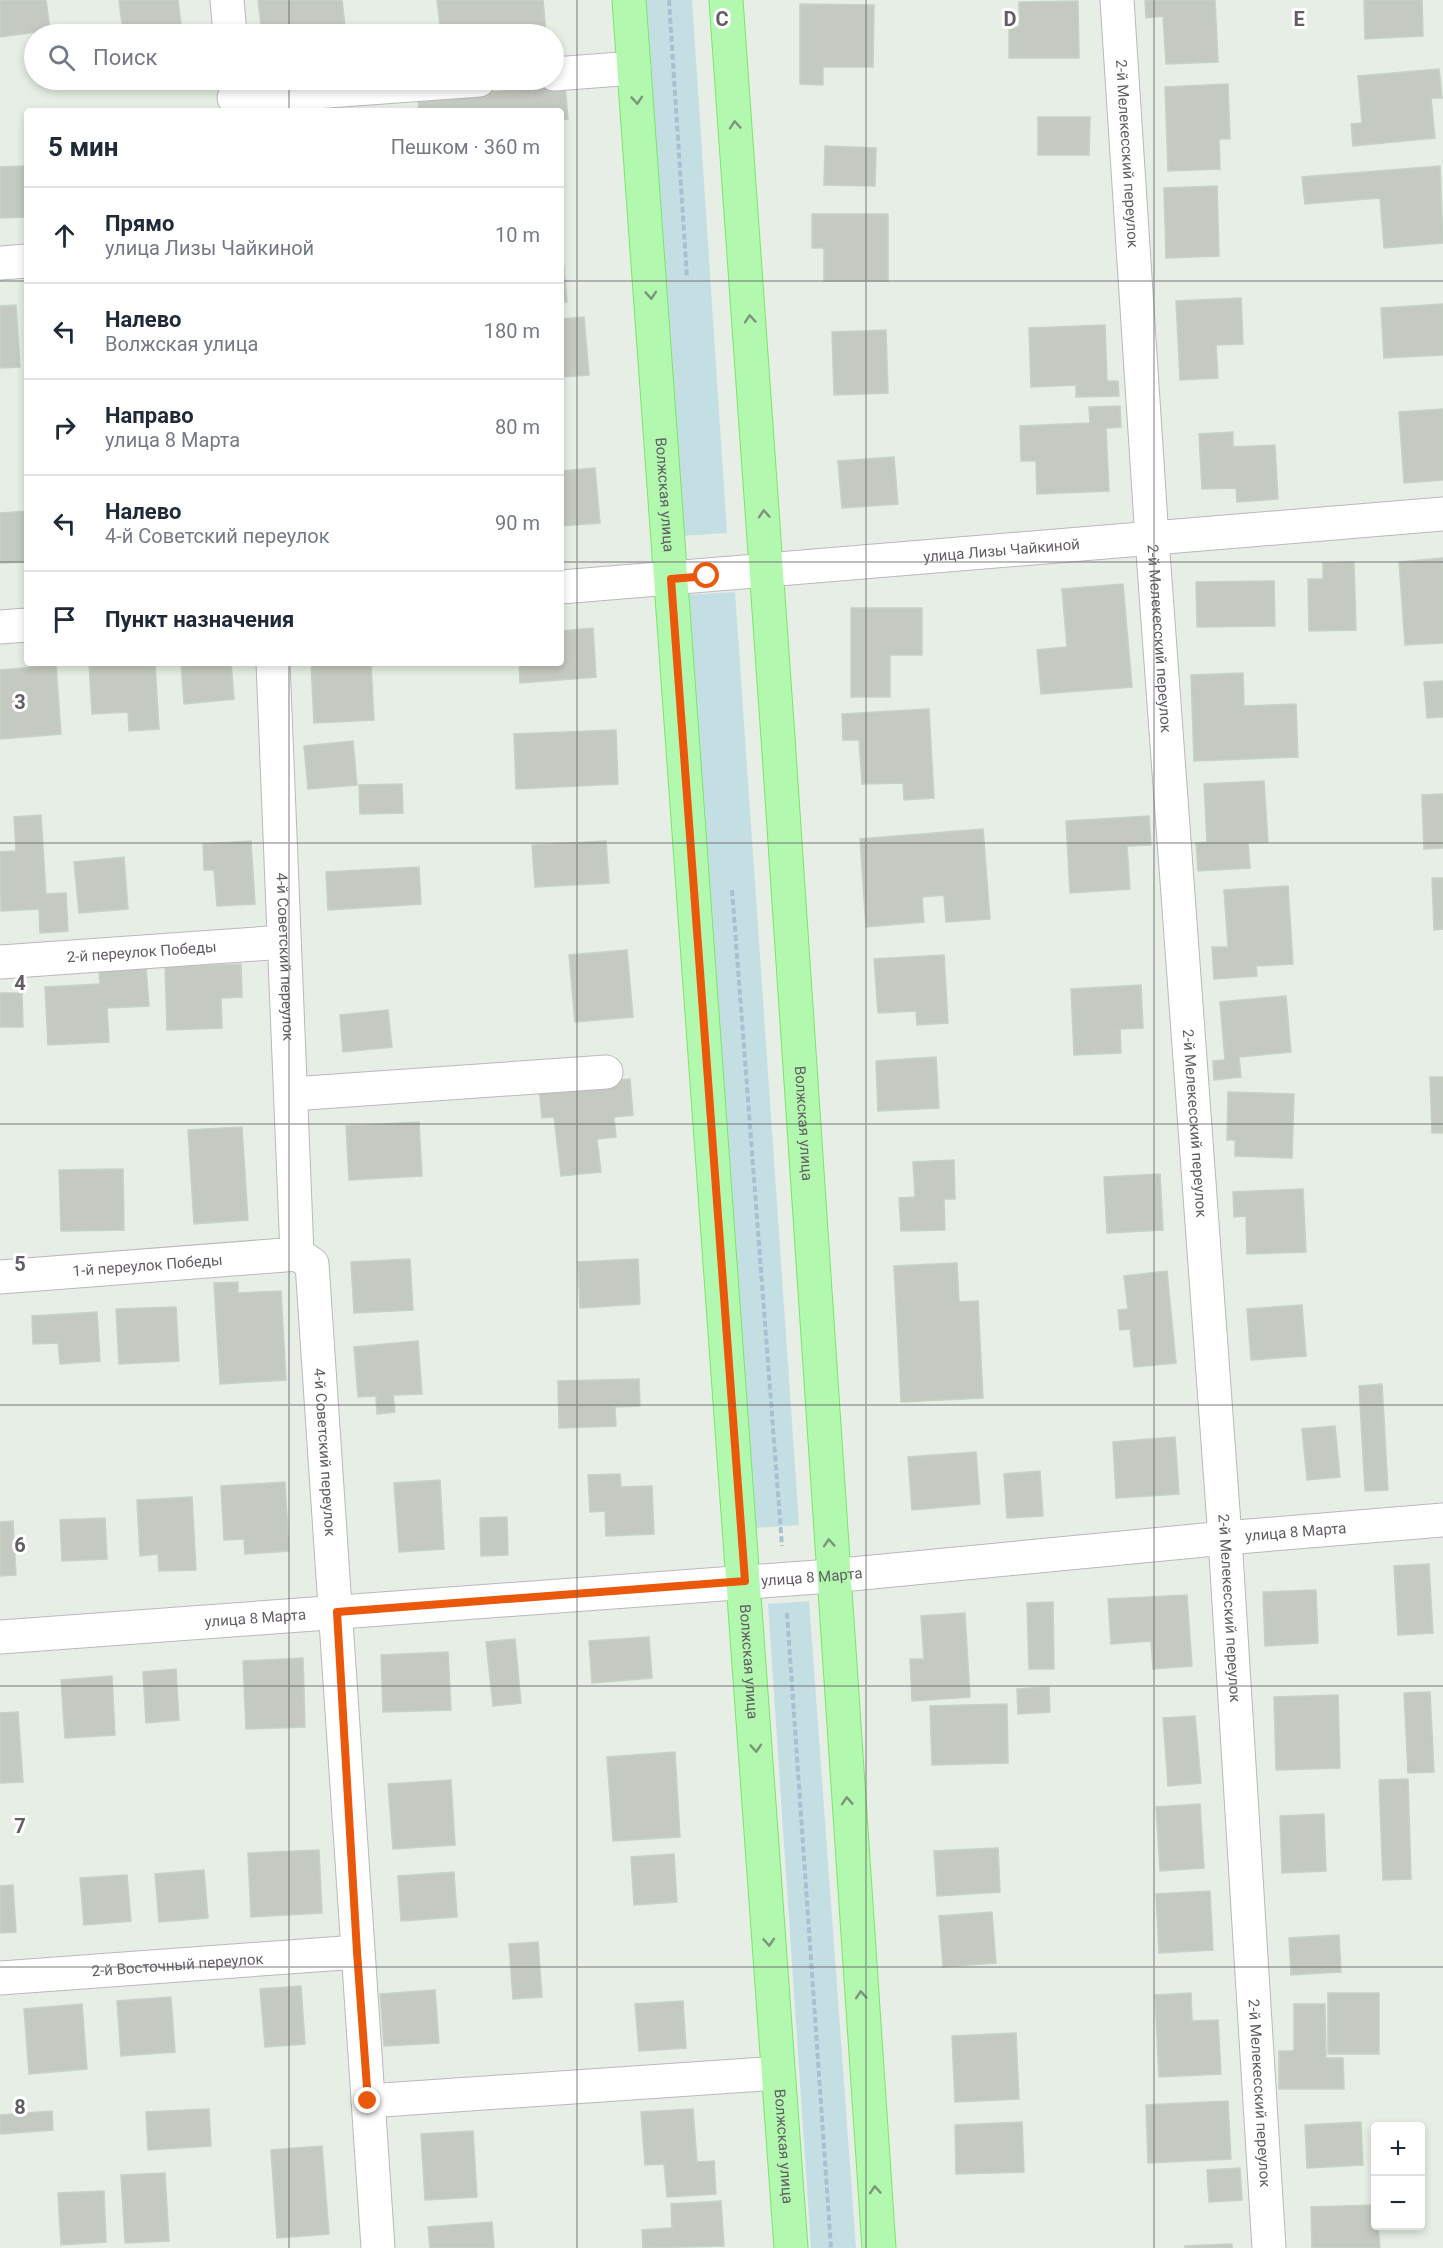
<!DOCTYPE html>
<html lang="ru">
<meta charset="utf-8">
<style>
body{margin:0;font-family:Roboto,sans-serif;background:#f6f6f7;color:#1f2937}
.controls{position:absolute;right:18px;bottom:18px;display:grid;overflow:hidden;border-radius:6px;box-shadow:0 3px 9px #0003}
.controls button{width:54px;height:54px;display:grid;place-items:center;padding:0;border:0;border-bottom:2px solid #e0e1e3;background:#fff;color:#1f2937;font:30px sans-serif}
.stop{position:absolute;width:18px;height:18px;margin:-14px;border:4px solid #ea580c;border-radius:50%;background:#fff}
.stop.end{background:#ea580c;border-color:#fff;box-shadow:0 2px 6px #0008}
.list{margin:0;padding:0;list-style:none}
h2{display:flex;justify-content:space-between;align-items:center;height:78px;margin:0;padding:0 24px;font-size:26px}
h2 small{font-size:20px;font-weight:400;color:#747a83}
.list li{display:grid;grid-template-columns:39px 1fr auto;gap:18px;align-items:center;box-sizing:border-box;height:96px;padding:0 24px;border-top:2px solid #e0e1e3}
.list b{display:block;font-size:22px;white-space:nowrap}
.list p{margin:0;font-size:20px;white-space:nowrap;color:#747a83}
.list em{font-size:20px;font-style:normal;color:#747a83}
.icon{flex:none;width:33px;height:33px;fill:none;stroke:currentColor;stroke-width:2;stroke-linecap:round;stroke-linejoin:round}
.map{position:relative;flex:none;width:1443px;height:2248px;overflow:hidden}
.search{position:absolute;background:#fff;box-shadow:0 3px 9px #0003;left:24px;top:24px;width:540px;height:66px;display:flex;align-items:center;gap:15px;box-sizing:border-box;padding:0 21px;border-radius:33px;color:#747a83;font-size:22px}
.panel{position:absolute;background:#fff;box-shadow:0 3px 9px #0003;left:24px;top:108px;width:540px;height:558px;border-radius:6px}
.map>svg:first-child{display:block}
.green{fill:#c4dfe4}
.building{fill:#c4cac1;stroke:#c6d2c4;stroke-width:1.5}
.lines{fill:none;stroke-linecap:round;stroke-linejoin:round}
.minor-casing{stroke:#bcb7be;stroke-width:35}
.major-casing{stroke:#79e766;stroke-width:35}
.path{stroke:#a7c1d2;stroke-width:4;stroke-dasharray:6 3;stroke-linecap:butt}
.minor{stroke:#fff;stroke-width:33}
.major{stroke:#b2f9af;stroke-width:33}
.oneway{stroke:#7e947e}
.route{stroke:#ea580c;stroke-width:8}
.grid{fill:none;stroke:#625d64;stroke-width:1.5;stroke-opacity:0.55}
.labels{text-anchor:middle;stroke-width:6;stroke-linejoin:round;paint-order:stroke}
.street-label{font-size:15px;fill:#625d64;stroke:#fff}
.grid-label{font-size:20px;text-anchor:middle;font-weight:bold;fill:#625d64;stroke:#fff;stroke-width:6;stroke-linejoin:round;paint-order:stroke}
</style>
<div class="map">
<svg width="1443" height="2248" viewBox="0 0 1443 2248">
<rect width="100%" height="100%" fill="#e6eee5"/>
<path class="green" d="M645,0h47l35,533 -47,3z
M735,592l64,933 -45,3 -66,-933z
M809,1601l47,647h-45l-43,-644z"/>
<path class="building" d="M0,0h46l4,30 -50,7z
M119,0h59l3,24 -58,8z
M258,0h84l4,34h-84z
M437,0h106l3,34h-105z
M1145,0h70l3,62 -52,2 -3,-48 -17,2z
M1364,0h58l1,36 -58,3z
M1078,1l1,57h-70v-31h10v-25z
M800,4l74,1 -1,62h-50v18l-23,-1z
M1439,69l3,29h-11l4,40 -82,8 -2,-22 11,-1 -4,-47z
M1228,84l2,55h-11l1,30 -52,2 -3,-84z
M565,85l3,34 -7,1v-9h-142l-1,-12z
M1038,117h52l-1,38h-51z
M825,146l51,2 -1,38 -51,-1z
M27,166v51l-27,1v-51z
M1440,166l3,77 -59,5 -4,-50 -75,6 -3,-27z
M1217,186l2,70 -53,2 -2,-70z
M812,214h76v67h-64v-33h-12z
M561,236l6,66h-6z
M1241,298l2,46 -27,1 2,33 -38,2 -4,-79z
M1443,304v51l-59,3 -3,-50z
M16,305l4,62 -20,1v-62z
M584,317l5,58 -28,2v-58z
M1105,325l2,56h11l1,15 -43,1v-12l-45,2 -2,-59z
M886,330l2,63 -54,2 -2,-63z
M1120,406l1,21 -15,1 3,63 -72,3 -1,-33h-15l-1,-35 70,-3 -1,-16z
M1443,409v71l-39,3 -5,-71z
M1233,432v15l42,-2 3,54 -41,3 -1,-14 -34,1 -3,-55z
M894,457l4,47 -56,4 -4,-47z
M595,468l5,55 -39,3v-55z
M27,511v51l-27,1v-50z
M1443,558v85l-38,2 -6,-83z
M1354,562l2,68 -47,1 -1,-52h15v-16z
M1274,581l1,45 -78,1 -1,-45z
M1123,584l9,103 -91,7 -4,-44 30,-3 -5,-58z
M851,608h71v47h-32v42h-39z
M593,628l3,49 -76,6 -1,-20h42v-32z
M89,663h66l4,66 -30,2 -1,-19 -36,2z
M181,663h50l3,36 -50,5z
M311,663h60l3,57 -60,3z
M56,665l5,69 -61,5v-69z
M1243,673l1,33 52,-2 2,53 -104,4 -3,-86z
M1443,681v36l-16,1 -3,-36z
M929,709l5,89 -30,2 -1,-17 -41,1 -3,-44h-16l-1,-26z
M616,730l2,54 -102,5 -2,-55z
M353,741l4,44 -49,4 -4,-43z
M1264,781l4,61 -20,1 2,25 -52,3 -2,-28 11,-1 -3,-58z
M402,784l1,29 -43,1 -1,-29z
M1443,794v54l-19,1 -2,-54z
M41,815l5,79 20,-1 2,38 -28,2 -1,-24 -38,2 -1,-59 16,-1 -2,-34z
M1149,816l2,29 -24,1 3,43 -60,4 -4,-72z
M983,829l7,90 -44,3 -2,-27 -22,2 2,25 -58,5 -6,-88z
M251,841l4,63 -38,2 -3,-36h-10l-1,-26z
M606,841l3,42 -74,4 -3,-42z
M124,857l4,52 -49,4 -5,-51z
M419,867l2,37 -93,6 -2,-38z
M1432,878h11v51l-9,1z
M1288,886l5,78 -37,2 1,10 -43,3 -2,-32h16l-4,-57z
M627,950l6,67 -58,5 -6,-67z
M944,955l4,68 -31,2 -1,-14 -38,2 -4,-54z
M241,964l1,33 -21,1 1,30 -55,2 -2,-63z
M146,967l3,39 -42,2 2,34 -61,3 -3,-58 55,-3 -1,-14z
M1141,985l2,43 -23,1 1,24 -47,2 -3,-66z
M0,993h22l1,34h-23z
M1286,996l5,56 -52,5 2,20 -27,3 -1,-19 12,-1 -5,-58z
M388,1010l4,37 -49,5 -3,-37z
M936,1057l3,51 -61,3 -2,-50z
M1430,1077h13v56h-11z
M630,1079l3,36 -19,2 2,20 -19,2 4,33 -40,4 -7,-59 -12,1 -3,-30z
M1228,1092l66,2 -2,64 -57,-2v-16h-8z
M419,1122l3,54 -73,4 -3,-54z
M242,1127l6,93 -54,4 -6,-94z
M954,1160l1,39h-11l1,31 -44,1 -2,-33 16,-1 -2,-35z
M123,1169l1,61 -63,1 -2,-61z
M1160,1174l3,56 -56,3 -3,-56z
M1303,1189l3,63 -59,2 -1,-38 -12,1 -1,-25z
M410,1259l3,51 -59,3 -3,-51z
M638,1259l2,45 -60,4 -2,-46z
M957,1263l2,39 19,-1 5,97 -82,4 -7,-136z
M1167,1271l9,92 -42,4 -4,-38 -10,1 -2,-20 10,-1 -4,-33z
M238,1282v11l43,-2 5,89 -66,4 -6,-101z
M1302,1305l4,51 -55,4 -4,-51z
M176,1307l3,54 -60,3 -3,-55z
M97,1312l3,49 -40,3 -2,-21 -25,1 -1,-28z
M418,1341l4,53 -29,1 2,17 -18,2 -1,-18 -18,1 -4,-50z
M639,1379l1,27 -25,1 1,19 -57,2 -1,-47z
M1382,1384l6,106 -23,1 -6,-105z
M1335,1426l5,51 -33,3 -5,-51z
M1175,1437l4,57 -63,4 -3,-56z
M976,1452l4,52 -68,6 -4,-53z
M1040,1471l3,45 -36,2 -3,-44z
M620,1474l1,13 31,-1 2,48 -48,2 -1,-25 -15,1 -2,-37z
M440,1480l4,69 -45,3 -5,-69z
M285,1482l4,69 -44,3 -1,-15 -20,1 -3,-54z
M192,1497l4,73 -37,1 -1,-17 -18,2 -3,-56z
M507,1517l1,38 -27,1 -1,-38z
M105,1518l2,41 -45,2 -2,-41z
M13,1521l3,54 -16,1v-54z
M1429,1564l4,69 -35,2 -4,-69z
M1316,1590l2,53 -53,3 -2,-54z
M1187,1595l5,71 -39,3 -2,-28 -40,3 -3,-45z
M1053,1602l1,67h-25l-2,-66z
M965,1613l5,84 -58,4 -2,-42h14l-3,-43z
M649,1637l3,41 -60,5 -3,-42z
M515,1639l6,64 -28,3 -7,-64z
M448,1652l3,58 -68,2 -2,-57z
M303,1658l2,69 -59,2 -3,-68z
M176,1669l3,51 -33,3 -3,-51z
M112,1676l3,59 -50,3 -4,-58z
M1049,1687l1,25 -32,2 -1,-25z
M1430,1692l4,80 -26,1 -4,-80z
M1338,1695l2,73 -64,2 -2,-73z
M1007,1704l1,59 -76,2 -2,-59z
M18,1712l5,70 -23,1v-70z
M1195,1716l6,67 -33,3 -5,-68z
M675,1752l5,85 -67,4 -6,-84z
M1408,1779l3,100 -28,1 -4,-100z
M451,1780l4,65 -62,4 -5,-65z
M1200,1804l4,64 -44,3 -4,-64z
M1324,1814l2,57 -44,2 -2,-57z
M998,1848l2,44 -63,4 -3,-45z
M319,1850l3,63 -71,4 -3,-64z
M674,1854l3,48 -43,3 -3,-48z
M204,1870l4,48 -49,4 -4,-48z
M454,1872l3,45 -56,4 -3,-45z
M127,1875l4,46 -47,4 -4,-47z
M13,1885l3,47 -16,1v-47z
M1210,1891l3,59 -54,3 -3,-59z
M992,1912l4,51 -53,4 -4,-51z
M1339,1935l2,37 -50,3 -2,-37z
M538,1942l4,55 -29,2 -4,-55z
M301,1986l4,58 -40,3 -5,-58z
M435,1990l4,53 -55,3 -4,-52z
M1191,1993l1,28 26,-1 3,54 -62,3 -4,-82z
M1328,1993h51v61h-51z
M171,1997l4,55 -54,4 -4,-55z
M683,2001l3,47 -47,3 -4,-47z
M82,2004l5,65 -58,5 -5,-65z
M1294,2004h31l1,54h17l1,31h-65v-38h15z
M1016,2033l3,66 -64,3 -3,-66z
M1228,2101l3,58 -83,4 -2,-58z
M209,2109l2,37 -63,4 -2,-38z
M693,2109l4,53 17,-1 2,33 -49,3 -3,-33 -19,1 -4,-53z
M52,2111l1,19 -53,4v-19z
M1022,2122l2,50 -68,2 -1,-49z
M1361,2122l2,43 -56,3 -2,-43z
M473,2131l4,66 -52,3 -4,-66z
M322,2146l7,88 -52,4 -6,-88z
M1240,2168l2,32 -33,2 -2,-32z
M165,2173l4,68 -44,2 -4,-68z
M104,2191l2,51 -45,3 -3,-52z
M721,2201l3,45 -81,2 -1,-18 30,-2 -1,-24z
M1376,2205l4,43h-68l-1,-41z
M492,2222l2,26h-64l-2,-21z
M1232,2244v4h-47v-2z"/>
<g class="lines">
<defs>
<g id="minor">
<path d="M227,0l3,34"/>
<path id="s1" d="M1117,0l35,539 73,999 44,710"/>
<path d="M554,74l80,-6"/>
<path d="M234,98l245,-18"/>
<path d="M0,263l27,-2"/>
<path id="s2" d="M561,587l882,-73"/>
<path d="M0,627l27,-2"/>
<path id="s3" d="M273,663l24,591 15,10 66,984"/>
<path id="s4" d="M0,962l284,-20"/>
<path d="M292,1094l314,-22"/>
<path id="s5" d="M0,1277l297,-23"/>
<path id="s6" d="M0,1637l831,-61 394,-38 218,-18"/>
<path id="s7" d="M0,1978l357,-26"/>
<path d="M368,2101l410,-28"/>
</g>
<g id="major">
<path id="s8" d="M629,0l162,2248"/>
<path id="s9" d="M726,0c56,749 100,1499 153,2248"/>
</g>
</defs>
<use href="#minor" class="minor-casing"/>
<use href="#major" class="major-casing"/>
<path class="path" d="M669,0l18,278
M732,890l50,656
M787,1613l44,635"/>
<use href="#minor" class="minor"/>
<use href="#major" class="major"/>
</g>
<defs><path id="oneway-chevron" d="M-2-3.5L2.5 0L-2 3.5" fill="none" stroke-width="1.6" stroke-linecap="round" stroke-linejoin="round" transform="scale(1.5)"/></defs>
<g class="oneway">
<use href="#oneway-chevron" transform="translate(637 100) rotate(86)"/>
<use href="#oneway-chevron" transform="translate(735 125) rotate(-94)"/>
<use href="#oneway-chevron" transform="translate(651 295) rotate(86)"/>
<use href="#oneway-chevron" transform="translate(750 319) rotate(-94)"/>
<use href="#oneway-chevron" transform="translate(764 514) rotate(-94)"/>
<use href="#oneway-chevron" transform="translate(829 1543) rotate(-94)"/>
<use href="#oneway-chevron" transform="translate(756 1748) rotate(86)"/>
<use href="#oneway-chevron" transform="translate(847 1801) rotate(-94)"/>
<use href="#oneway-chevron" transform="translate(769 1942) rotate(86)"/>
<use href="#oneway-chevron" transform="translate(861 1995) rotate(-94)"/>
<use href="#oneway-chevron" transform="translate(875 2190) rotate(-94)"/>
</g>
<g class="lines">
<path class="route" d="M368,2101l-11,-149 -20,-340 408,-31 -74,-1002 36,-3"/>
</g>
<path class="grid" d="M289,0v34M577,0v2248M866,0v2248M1154,0v2248M289,80v31M0,281h27M561,281h882M0,562h27M561,562h882M289,663v1585M0,843h1443M0,1124h1443M0,1405h1443M0,1686h1443M0,1967h1443"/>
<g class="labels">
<g class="street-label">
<text dy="5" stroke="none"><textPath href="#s1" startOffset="154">2-й Мелекесский переулок</textPath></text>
<text dy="5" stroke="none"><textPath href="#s8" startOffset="496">Волжская улица</textPath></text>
<text dy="5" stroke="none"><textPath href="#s2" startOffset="442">улица Лизы Чайкиной</textPath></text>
<text dy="5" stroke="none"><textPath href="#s1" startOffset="640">2-й Мелекесский переулок</textPath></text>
<text dy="5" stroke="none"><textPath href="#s4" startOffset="142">2-й переулок Победы</textPath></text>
<text dy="5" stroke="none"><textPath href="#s3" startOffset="294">4-й Советский переулок</textPath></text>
<text dy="5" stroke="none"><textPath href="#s9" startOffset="1126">Волжская улица</textPath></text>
<text dy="5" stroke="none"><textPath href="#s1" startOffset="1126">2-й Мелекесский переулок</textPath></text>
<text dy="5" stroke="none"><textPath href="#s5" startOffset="148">1-й переулок Победы</textPath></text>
<text dy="5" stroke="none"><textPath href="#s3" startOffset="798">4-й Советский переулок</textPath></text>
<text dy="5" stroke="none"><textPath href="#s6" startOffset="1300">улица 8 Марта</textPath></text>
<text dy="5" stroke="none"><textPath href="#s6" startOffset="814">улица 8 Марта</textPath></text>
<text dy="5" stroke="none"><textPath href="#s1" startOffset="1612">2-й Мелекесский переулок</textPath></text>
<text dy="5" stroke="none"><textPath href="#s6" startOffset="256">улица 8 Марта</textPath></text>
<text dy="5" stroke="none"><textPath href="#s8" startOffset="1666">Волжская улица</textPath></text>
<text dy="5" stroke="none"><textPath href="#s7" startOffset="178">2-й Восточный переулок</textPath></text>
<text dy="5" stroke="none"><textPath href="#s1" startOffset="2098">2-й Мелекесский переулок</textPath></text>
<text dy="5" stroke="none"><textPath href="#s8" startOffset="2152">Волжская улица</textPath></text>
</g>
</g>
<g class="grid-label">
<text x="722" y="26">C</text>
<text x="1010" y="26">D</text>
<text x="1299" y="26">E</text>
<text x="20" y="709">3</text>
<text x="20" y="990">4</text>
<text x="20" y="1271">5</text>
<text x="20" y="1552">6</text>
<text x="20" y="1833">7</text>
<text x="20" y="2114">8</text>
</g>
</svg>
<div class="controls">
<button>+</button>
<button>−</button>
</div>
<div class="stop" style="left:707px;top:576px"></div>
<div class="stop end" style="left:368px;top:2101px"></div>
<div class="search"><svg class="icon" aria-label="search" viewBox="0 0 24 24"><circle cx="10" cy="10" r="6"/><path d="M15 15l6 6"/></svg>Поиск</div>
<section class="panel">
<h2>5 мин<small>Пешком · 360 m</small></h2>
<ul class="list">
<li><svg class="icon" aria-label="ahead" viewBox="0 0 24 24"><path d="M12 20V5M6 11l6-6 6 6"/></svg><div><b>Прямо</b><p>улица Лизы Чайкиной</p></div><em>10 m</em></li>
<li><svg class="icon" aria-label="left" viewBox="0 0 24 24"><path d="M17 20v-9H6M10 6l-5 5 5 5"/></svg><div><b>Налево</b><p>Волжская улица</p></div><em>180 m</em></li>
<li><svg class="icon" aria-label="right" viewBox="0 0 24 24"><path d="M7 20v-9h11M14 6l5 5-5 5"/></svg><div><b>Направо</b><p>улица 8 Марта</p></div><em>80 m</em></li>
<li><svg class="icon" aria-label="left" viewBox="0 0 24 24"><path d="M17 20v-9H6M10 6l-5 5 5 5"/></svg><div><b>Налево</b><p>4-й Советский переулок</p></div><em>90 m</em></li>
<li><svg class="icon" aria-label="arrive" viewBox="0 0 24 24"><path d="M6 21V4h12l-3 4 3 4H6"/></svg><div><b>Пункт назначения</b></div></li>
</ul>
</section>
</div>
